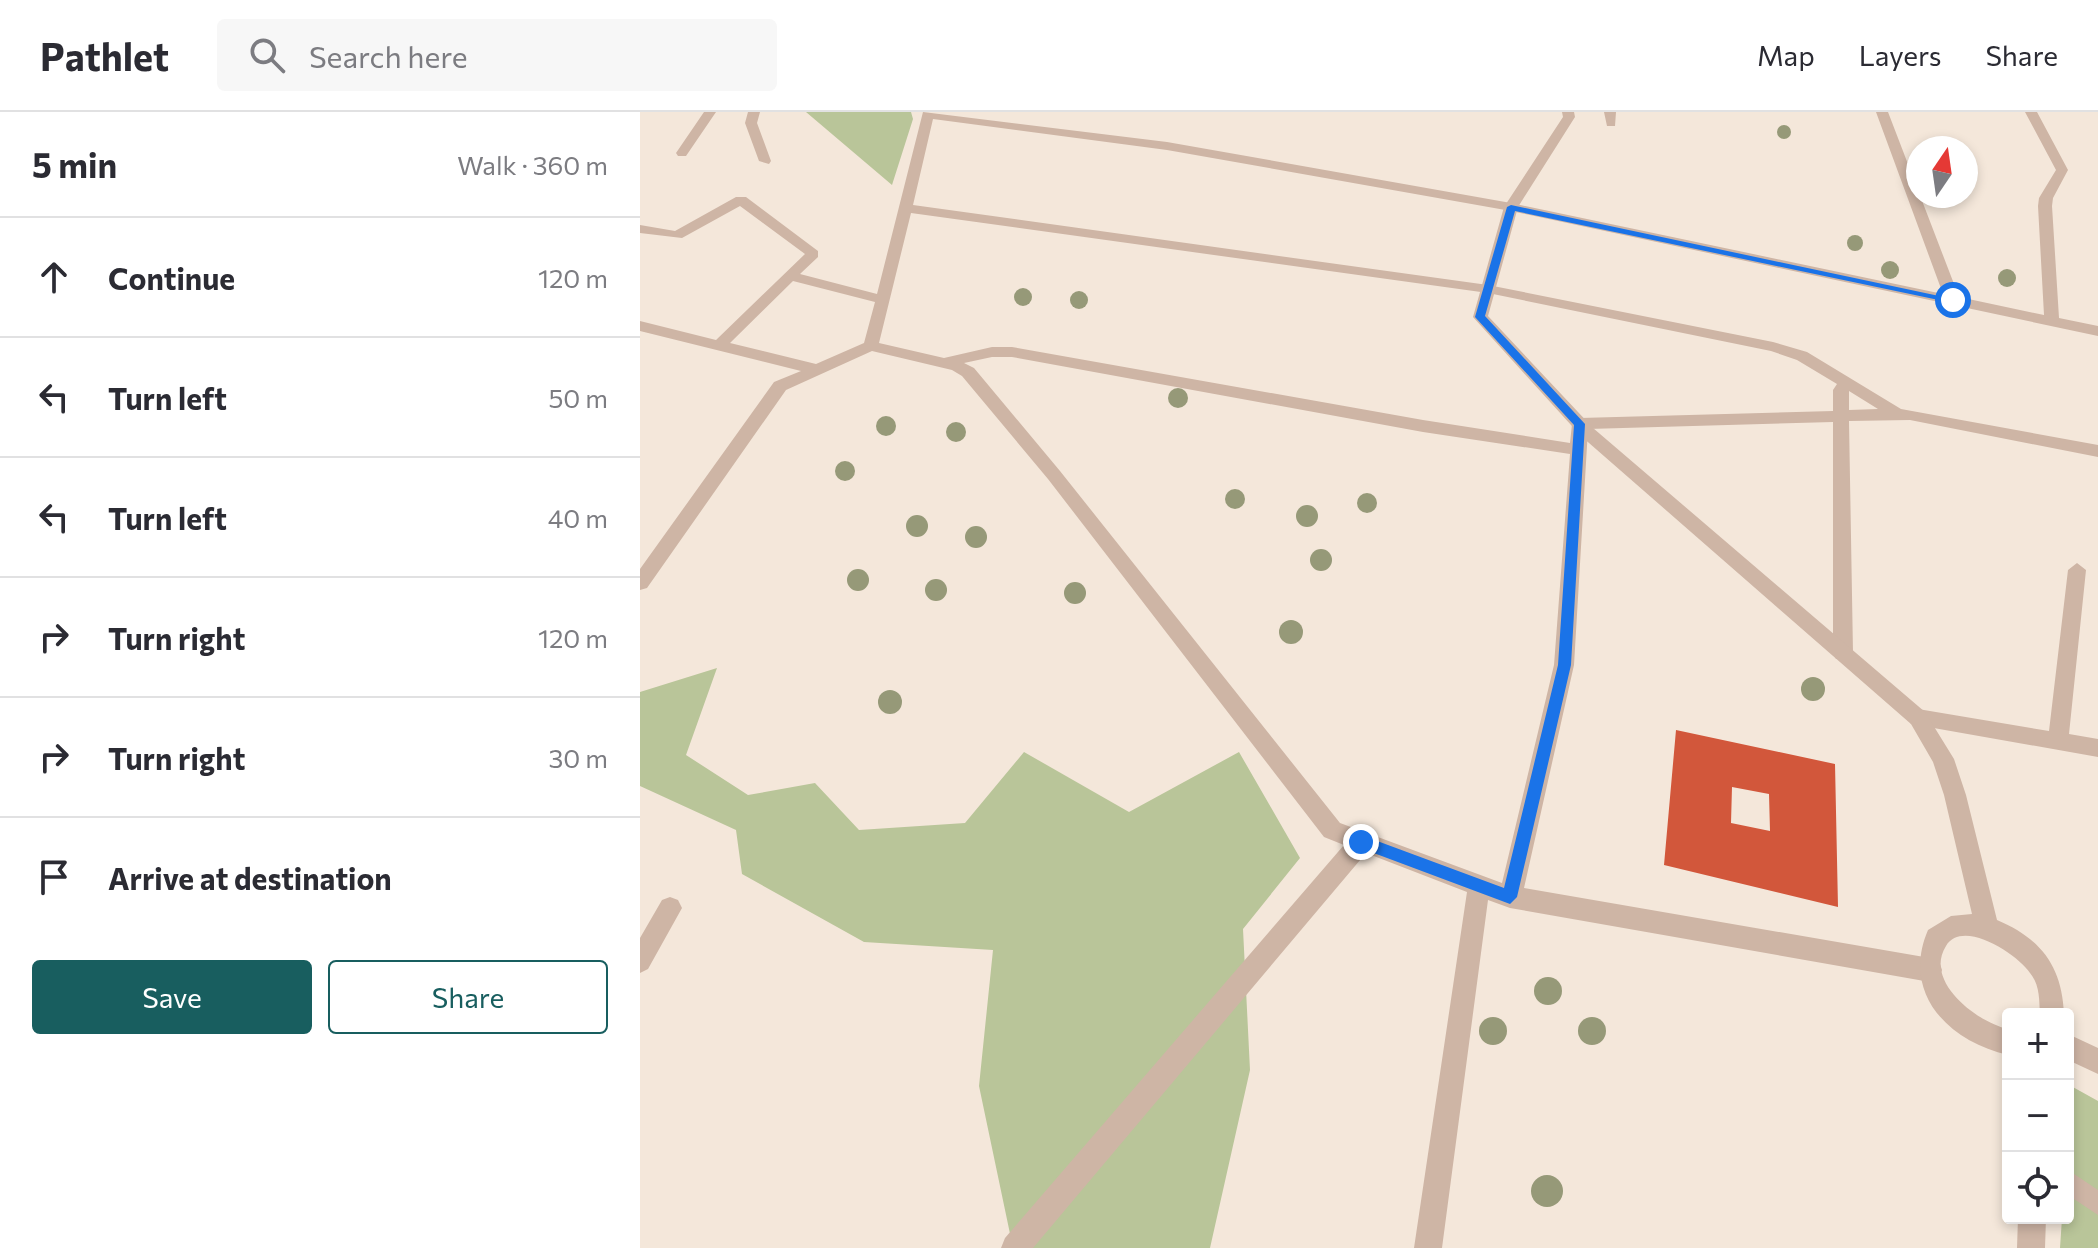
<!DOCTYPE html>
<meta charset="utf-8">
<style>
body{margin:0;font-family:Commissioner,sans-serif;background:#f7f7f7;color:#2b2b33}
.controls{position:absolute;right:24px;bottom:24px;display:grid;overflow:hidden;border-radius:8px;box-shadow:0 4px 12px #0003}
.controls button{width:72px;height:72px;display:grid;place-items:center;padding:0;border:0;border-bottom:2px solid #e1e1e2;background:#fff;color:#2b2b33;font:40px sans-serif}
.compass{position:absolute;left:1266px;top:24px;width:72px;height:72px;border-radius:50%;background:#fff;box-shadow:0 4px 12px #0003;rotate:13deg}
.stop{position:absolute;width:24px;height:24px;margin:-18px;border:6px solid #1a73e8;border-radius:50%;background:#fff}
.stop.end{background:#1a73e8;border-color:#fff;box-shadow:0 2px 8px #0008}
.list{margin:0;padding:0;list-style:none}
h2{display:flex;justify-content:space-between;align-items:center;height:104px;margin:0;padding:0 32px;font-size:34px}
h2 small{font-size:26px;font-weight:400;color:#7c7c81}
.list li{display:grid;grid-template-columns:52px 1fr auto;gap:24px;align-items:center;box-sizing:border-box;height:120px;padding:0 32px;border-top:2px solid #e1e1e2}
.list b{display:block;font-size:30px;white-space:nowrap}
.list em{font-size:26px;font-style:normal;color:#7c7c81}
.actions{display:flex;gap:16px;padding:24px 32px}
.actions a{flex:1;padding:18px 0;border:2px solid #185e5f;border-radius:8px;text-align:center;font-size:28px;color:#185e5f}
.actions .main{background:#185e5f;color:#fff}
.icon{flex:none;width:44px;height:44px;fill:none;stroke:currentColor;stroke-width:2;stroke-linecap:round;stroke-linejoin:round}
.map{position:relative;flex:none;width:1458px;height:1136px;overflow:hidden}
header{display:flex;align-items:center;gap:48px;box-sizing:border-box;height:112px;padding:0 40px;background:#fff;border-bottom:2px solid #e1e1e2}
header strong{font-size:38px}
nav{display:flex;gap:44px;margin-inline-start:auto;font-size:28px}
.search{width:560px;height:72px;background:#f7f7f7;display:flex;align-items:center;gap:20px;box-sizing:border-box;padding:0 28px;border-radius:8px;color:#7c7c81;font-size:30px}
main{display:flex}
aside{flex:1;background:#fff}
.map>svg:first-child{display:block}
.green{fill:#b9c599}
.building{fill:#d2573b;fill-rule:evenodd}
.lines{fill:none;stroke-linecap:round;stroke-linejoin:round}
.service{fill:#ceb5a5;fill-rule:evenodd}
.minor{fill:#ceb5a5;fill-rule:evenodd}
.tertiary{fill:#ceb5a5;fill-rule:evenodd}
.tree{fill:#969978}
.route{fill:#1a73e8}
</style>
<header>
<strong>Pathlet</strong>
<div class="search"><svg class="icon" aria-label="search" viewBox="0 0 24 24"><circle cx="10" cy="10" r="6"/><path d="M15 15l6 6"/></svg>Search here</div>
<nav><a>Map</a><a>Layers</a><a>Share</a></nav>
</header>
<main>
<aside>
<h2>5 min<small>Walk · 360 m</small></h2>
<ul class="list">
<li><svg class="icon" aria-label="ahead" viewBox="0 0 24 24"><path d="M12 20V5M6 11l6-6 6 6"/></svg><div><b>Continue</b></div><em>120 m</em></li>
<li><svg class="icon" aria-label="left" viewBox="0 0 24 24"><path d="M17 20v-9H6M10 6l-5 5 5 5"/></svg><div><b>Turn left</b></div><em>50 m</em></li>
<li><svg class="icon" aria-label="left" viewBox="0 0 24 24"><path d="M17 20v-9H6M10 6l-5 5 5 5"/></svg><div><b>Turn left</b></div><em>40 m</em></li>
<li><svg class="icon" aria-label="right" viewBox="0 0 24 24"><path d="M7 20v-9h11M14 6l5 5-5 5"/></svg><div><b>Turn right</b></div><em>120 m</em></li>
<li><svg class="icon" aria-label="right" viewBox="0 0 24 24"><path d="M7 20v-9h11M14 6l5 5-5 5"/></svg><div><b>Turn right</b></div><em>30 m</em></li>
<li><svg class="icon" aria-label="arrive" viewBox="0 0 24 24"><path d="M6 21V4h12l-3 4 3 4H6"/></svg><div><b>Arrive at destination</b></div></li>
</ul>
<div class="actions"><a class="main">Save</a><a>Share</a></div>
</aside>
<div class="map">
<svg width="1458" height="1136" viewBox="0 0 1458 1136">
<rect width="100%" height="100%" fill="#f4e7da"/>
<path class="green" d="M166,0h105l2,7 -21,66z
M77,556l-31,87 62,40 67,-12 44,47 106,-7 59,-71 105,60 110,-60 61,106 -57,71 7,141 -40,178h-197l-34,-162 14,-136 -129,-8 -122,-68 -6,-44 -96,-44v-94z
M1431,974l27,15v147h-38l2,-30h6z"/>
<path class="building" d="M1036,618l159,34 3,143 -174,-42zM1092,675l37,7 1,37 -39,-8z"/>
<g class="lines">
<path class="service" d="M1428,1058l30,20v25l-30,-20z"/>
<path class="minor" d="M64,0h12l-30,44h-8l-2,-3z
M108,0h12l-3,11 14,38 -2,3 -10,-3 -14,-38z
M283,0l244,30 344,61 432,91 -67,-182h12l71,185 85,18 -6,-109 1,-8 17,-28 -31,-58h12l31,58 -15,28 -1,8 7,112 39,8v10l-587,-125 -344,-61 -234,-31 -20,86 575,80 285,57 34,10 94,57 197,36v12l-188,-37 -61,1 4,232 -3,6h-14l-3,-6v-231l-245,7 -14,236 -50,223 406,70 9,3 3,9 -3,9 -9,3 -420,-74 -22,-8 -46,348h-28l53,-356 -101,-39 -333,395h-32l4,-10 339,-393 -20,-8 -276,-358 -86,-103 -10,-6 -80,-19 -86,39 -139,198 -7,2v-21l134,-187 27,-11 -161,-40v-10l76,19 89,-86 -65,-48 -58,32 -42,-5v-8l35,6 61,-34h10l72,54v6l-18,17 77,20zM271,101l577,80 283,58 26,9 40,24 -4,6v21l-253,7 -8,6 -2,19 -147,-23 -411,-73h-20l-48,11 -65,-15zM153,169l82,21 -11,41 -48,21 -86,-21zM352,245h20l411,75 147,22 -16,211 -52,218 -162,-60 -280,-352 -86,-103 -10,-5zM1209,279l29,18 -29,1z
M964,0h12l-1,14h-8z
M1437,451l9,7 -17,164 29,5v18l-187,-33 -3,-6 3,-6 7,-3 131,22 19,-161z
M30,785l8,3 4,8 -34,61 -8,4v-35l22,-38z"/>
<path class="tertiary" d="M922,0h12l1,5 -57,90 -30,109 105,112 332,284 29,47 12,36 31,125c45,19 65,47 67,94h-24c-1,-15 0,-29 -10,-41 -12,-18 -67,-55 -84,-27 -23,36 33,77 62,83v26c-60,-14 -107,-62 -80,-125l23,-14 21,-2 -28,-119 -11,-33 -22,-38 -330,-288 -108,-119 31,-110 59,-90z
M1428,922l30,14v26l-30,-14z
M1378,1106h28l-1,30h-28z"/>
</g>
<g class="tree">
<circle cx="1144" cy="20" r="7"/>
<circle cx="1215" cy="131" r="8"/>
<circle cx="1250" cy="158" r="9"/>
<circle cx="1367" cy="166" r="9"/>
<circle cx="383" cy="185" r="9"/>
<circle cx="439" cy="188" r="9"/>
<circle cx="538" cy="286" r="10"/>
<circle cx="246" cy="314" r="10"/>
<circle cx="316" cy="320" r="10"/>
<circle cx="205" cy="359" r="10"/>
<circle cx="595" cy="387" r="10"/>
<circle cx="727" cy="391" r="10"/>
<circle cx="667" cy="404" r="11"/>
<circle cx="277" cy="414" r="11"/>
<circle cx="336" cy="425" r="11"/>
<circle cx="681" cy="448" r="11"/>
<circle cx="218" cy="468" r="11"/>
<circle cx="296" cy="478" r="11"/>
<circle cx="435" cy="481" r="11"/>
<circle cx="651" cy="520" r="12"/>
<circle cx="1173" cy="577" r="12"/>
<circle cx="250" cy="590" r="12"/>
<circle cx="908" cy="879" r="14"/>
<circle cx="853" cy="919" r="14"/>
<circle cx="952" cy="919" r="14"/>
<circle cx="907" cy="1079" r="16"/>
</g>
<path class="route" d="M871,93l447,95 -5,3 -438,-92 -30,105 100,108 -14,241 -54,232 -7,7 -155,-58 -2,-4 8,-7 143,53 54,-223 16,-240 -99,-108 32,-110z"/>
</svg>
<div class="controls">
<button>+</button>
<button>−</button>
<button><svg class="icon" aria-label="locate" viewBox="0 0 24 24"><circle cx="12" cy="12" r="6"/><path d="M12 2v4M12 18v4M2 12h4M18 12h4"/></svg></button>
</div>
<svg class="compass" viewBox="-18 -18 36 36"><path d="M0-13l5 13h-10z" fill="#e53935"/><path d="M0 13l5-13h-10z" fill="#7c7c81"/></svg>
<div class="stop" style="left:1313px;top:188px"></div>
<div class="stop end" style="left:721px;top:730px"></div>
</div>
</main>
